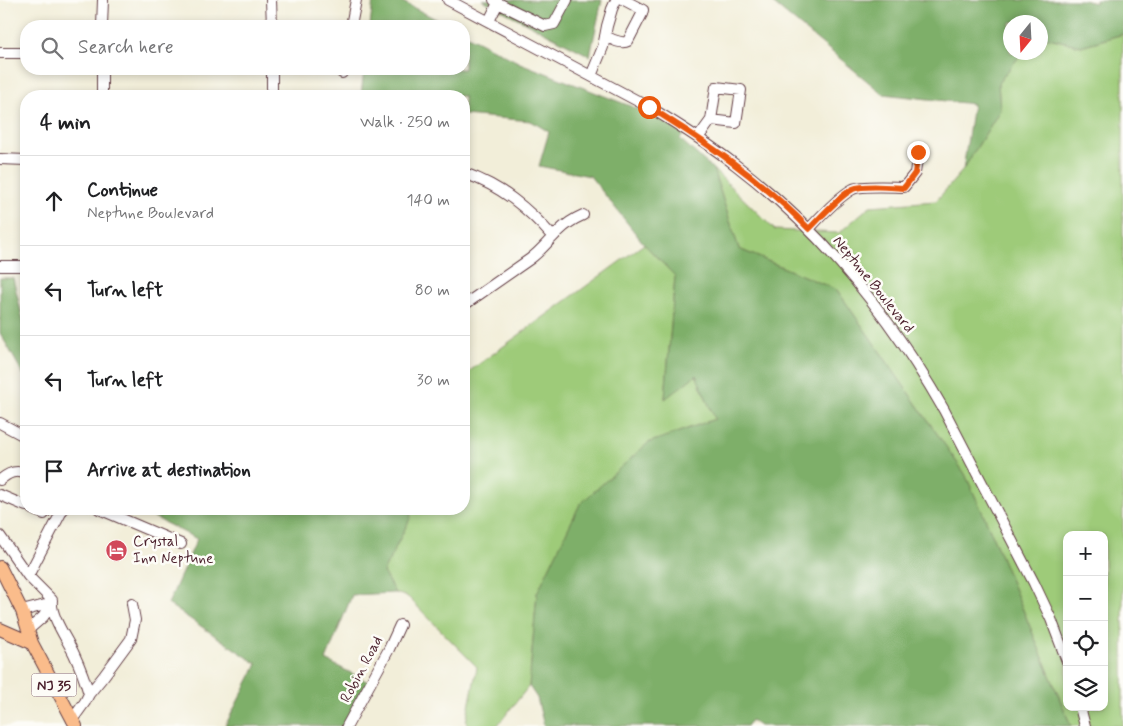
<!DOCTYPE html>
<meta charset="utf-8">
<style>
body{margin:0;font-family:Mynerve,sans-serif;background:#f6f6f6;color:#202124}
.controls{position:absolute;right:15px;bottom:15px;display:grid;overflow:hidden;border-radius:10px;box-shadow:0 2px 8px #0003}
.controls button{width:45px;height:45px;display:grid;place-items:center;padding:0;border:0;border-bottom:1px solid #e0e0e0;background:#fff;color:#202124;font:25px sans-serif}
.compass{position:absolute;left:1003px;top:15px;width:45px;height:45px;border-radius:50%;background:#fff;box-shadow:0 2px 8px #0003;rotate:198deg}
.stop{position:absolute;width:15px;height:15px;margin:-11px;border:4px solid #ea580c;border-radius:50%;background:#fff}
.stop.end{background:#ea580c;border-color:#fff;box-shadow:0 1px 5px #0008}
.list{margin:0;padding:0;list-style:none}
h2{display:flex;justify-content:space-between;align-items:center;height:65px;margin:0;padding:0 20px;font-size:21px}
h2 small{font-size:16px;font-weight:400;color:#757577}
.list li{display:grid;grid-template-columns:32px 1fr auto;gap:15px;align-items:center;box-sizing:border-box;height:90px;padding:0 20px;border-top:1px solid #e0e0e0}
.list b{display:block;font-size:19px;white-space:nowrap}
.list p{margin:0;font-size:16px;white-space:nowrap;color:#757577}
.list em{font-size:16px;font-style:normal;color:#757577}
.icon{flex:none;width:28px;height:28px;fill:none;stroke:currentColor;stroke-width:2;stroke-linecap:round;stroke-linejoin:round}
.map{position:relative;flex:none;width:1123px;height:726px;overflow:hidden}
.search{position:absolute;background:#fff;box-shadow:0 2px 8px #0003;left:20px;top:20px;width:450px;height:55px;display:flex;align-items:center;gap:12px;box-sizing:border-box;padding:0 18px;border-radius:20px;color:#757577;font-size:19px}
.panel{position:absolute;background:#fff;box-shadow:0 2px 8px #0003;left:20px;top:90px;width:450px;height:425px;border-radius:20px}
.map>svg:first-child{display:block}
.green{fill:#9ecb79;stroke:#747552;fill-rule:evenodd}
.forest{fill:#7eaf69;stroke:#64674a}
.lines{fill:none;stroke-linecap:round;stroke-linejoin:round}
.minor-casing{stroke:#633e45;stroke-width:12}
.major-casing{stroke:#633e45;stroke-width:14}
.minor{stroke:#fff;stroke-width:10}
.major{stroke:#fabc8b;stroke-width:12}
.route{stroke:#ea580c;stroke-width:6}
.labels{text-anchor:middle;stroke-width:5;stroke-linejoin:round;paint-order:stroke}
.shield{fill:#fdfcf7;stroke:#806168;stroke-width:1}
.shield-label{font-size:14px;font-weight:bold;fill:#4a1f2b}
.street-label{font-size:15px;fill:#4a1f2b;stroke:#fdfcf7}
.poi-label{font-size:15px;fill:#4a1f2b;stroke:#fdfcf7;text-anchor:start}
</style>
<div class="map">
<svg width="1123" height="726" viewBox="0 0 1123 726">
<rect width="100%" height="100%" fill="#fdfcf7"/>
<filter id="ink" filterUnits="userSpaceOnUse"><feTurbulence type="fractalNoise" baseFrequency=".02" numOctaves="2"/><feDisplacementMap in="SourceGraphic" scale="10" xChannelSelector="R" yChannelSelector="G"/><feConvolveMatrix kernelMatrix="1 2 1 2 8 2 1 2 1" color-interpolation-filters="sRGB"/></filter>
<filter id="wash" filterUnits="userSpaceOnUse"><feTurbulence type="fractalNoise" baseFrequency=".0096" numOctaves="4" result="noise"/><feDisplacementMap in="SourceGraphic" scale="20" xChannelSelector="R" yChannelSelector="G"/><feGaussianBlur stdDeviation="1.12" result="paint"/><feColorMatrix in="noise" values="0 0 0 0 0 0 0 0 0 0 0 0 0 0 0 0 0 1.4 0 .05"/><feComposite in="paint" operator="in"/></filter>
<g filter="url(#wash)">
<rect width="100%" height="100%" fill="#f2eed9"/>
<path class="green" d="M1123,34v692h-52l-86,-208 -20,-44 -128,-184 -98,-41 -26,-80 62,61 64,3 31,-27 66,-5 27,-31 37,-60 -2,-27 24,-30 18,-1 1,-16 40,10zM1067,535h37v172h-37z
M644,244l31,32 -10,122 31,-24 19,45 -67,24 -111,150 -8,93 -32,40h-28l-3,-4 11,-55 -69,-70 -13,-4 -12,-21 27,-55 -1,-8h55v-134z"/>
<path class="forest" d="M373,0h26l50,26h-79z
M482,0h120l-12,56z
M769,0h314l12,3v-3h28v34l-42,12 -40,-10 -1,-14h-30v30l12,1 -24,30 2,27 -37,60 10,-66 -90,-10z
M464,34l56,29 169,66 -9,10 33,30 26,80 98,41 128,184 20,44 86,208h-311l-9,-6 -4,6h-203l-7,-28 -8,-12 8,-93 43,-89 68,-61 67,-24 -19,-44 -31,24 10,-123 -31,-32 -54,-68 -51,-10 10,-34 -18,-11 -67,-6v-19h-103l3,-27h100z
M0,278h13l13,54v47l-26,-46z
M143,509h266l2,8 -28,55 12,21 -43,2 -26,65 44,23 -21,43h-124l32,-62 -89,-60 29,-65 -55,-28z"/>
</g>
<g filter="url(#ink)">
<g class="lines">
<defs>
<path id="minor" d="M271,0l1,26
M448,0l201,107c30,18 60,37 88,59 86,66 154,151 207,244l90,173 17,36 16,42
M498,3l47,23 9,-2 13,-24
M489,21l9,-18 -4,-3
M102,26l1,-26
M351,26l5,-26
M605,36c7,3 16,9 23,5l14,-27 1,-4 -19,-10
M0,53h26
M342,73v-4
M591,76l12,-29 4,-21 5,-17 4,-9
M102,96v-27
M272,96v-27
M698,138l13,-18 5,-33 25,3 -5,33 -25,-3
M0,159l26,1
M464,173c37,13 64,35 89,64
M809,229c11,-12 30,-33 44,-40 9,-4 40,-2 51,-2l11,-14 3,-21
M0,266h26
M464,305l66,-46c11,-8 19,-19 29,-28 7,-7 15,-12 24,-16
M0,423l26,14
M0,480c8,-7 16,-11 26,-6
M0,495l26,11
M32,509l12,5 4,-5
M99,509l82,35
M0,536l28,40 35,-67
M28,576l24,24c-2,16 15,39 22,54 6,13 11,26 15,40l-4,8 -13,18
M22,611l23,-6 6,1 -8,11 -15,13
M89,694l14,-17 28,-38 4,-19 -3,-16
M1080,707l5,19
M347,726l42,-77 11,-24"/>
<path id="major" d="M0,567l22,44 10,32 44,83
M0,629l32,14"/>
</defs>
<use href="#minor" class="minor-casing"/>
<use href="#major" class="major-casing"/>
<use href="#minor" class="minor"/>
<use href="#major" class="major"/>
</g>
</g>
<g class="lines" filter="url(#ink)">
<path class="route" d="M649,107c57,35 113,73 160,122 11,-11 30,-33 44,-40 9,-4 40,-2 51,-1l11,-15 3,-21"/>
</g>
<defs>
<symbol id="hotel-disc" viewBox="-11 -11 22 22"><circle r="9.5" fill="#d1495b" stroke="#fdfcf7"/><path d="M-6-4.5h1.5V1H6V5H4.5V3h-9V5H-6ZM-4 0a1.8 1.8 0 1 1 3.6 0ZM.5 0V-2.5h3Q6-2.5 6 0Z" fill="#fff"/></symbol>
</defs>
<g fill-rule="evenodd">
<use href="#hotel-disc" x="104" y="538" width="25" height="25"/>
</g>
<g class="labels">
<rect class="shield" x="31.5" y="673.5" width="45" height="23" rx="4"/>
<g class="shield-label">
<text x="54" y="690">NJ 35</text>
</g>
<g class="street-label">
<text transform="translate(874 284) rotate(51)" y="5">Neptune Boulevard</text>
<text transform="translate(361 669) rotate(-62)" y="5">Robin Road</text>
</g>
<g class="poi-label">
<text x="133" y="546">Crystal<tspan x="133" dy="17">Inn Neptune</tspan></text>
</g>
</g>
</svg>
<div class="controls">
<button>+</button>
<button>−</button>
<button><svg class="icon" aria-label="locate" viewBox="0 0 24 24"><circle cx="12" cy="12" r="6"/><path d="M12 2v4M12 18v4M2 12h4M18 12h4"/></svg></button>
<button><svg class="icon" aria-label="layers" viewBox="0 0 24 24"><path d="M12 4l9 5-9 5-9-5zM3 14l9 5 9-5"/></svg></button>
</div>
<svg class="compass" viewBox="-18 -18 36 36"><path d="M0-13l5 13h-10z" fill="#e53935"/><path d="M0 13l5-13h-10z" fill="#757577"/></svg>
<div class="stop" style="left:649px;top:107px"></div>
<div class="stop end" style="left:918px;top:152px"></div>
<div class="search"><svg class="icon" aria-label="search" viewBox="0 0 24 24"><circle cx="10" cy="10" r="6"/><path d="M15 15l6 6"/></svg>Search here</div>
<section class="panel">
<h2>4 min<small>Walk · 250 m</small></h2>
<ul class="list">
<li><svg class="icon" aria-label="ahead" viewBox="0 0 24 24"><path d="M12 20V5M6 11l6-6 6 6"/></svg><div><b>Continue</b><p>Neptune Boulevard</p></div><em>140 m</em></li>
<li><svg class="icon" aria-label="left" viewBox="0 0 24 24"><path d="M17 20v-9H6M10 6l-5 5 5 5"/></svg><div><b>Turn left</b></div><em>80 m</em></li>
<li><svg class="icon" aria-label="left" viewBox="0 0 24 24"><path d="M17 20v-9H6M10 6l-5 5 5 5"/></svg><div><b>Turn left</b></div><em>30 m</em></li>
<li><svg class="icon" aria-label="arrive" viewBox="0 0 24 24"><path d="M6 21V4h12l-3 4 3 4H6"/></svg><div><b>Arrive at destination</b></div></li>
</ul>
</section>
</div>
